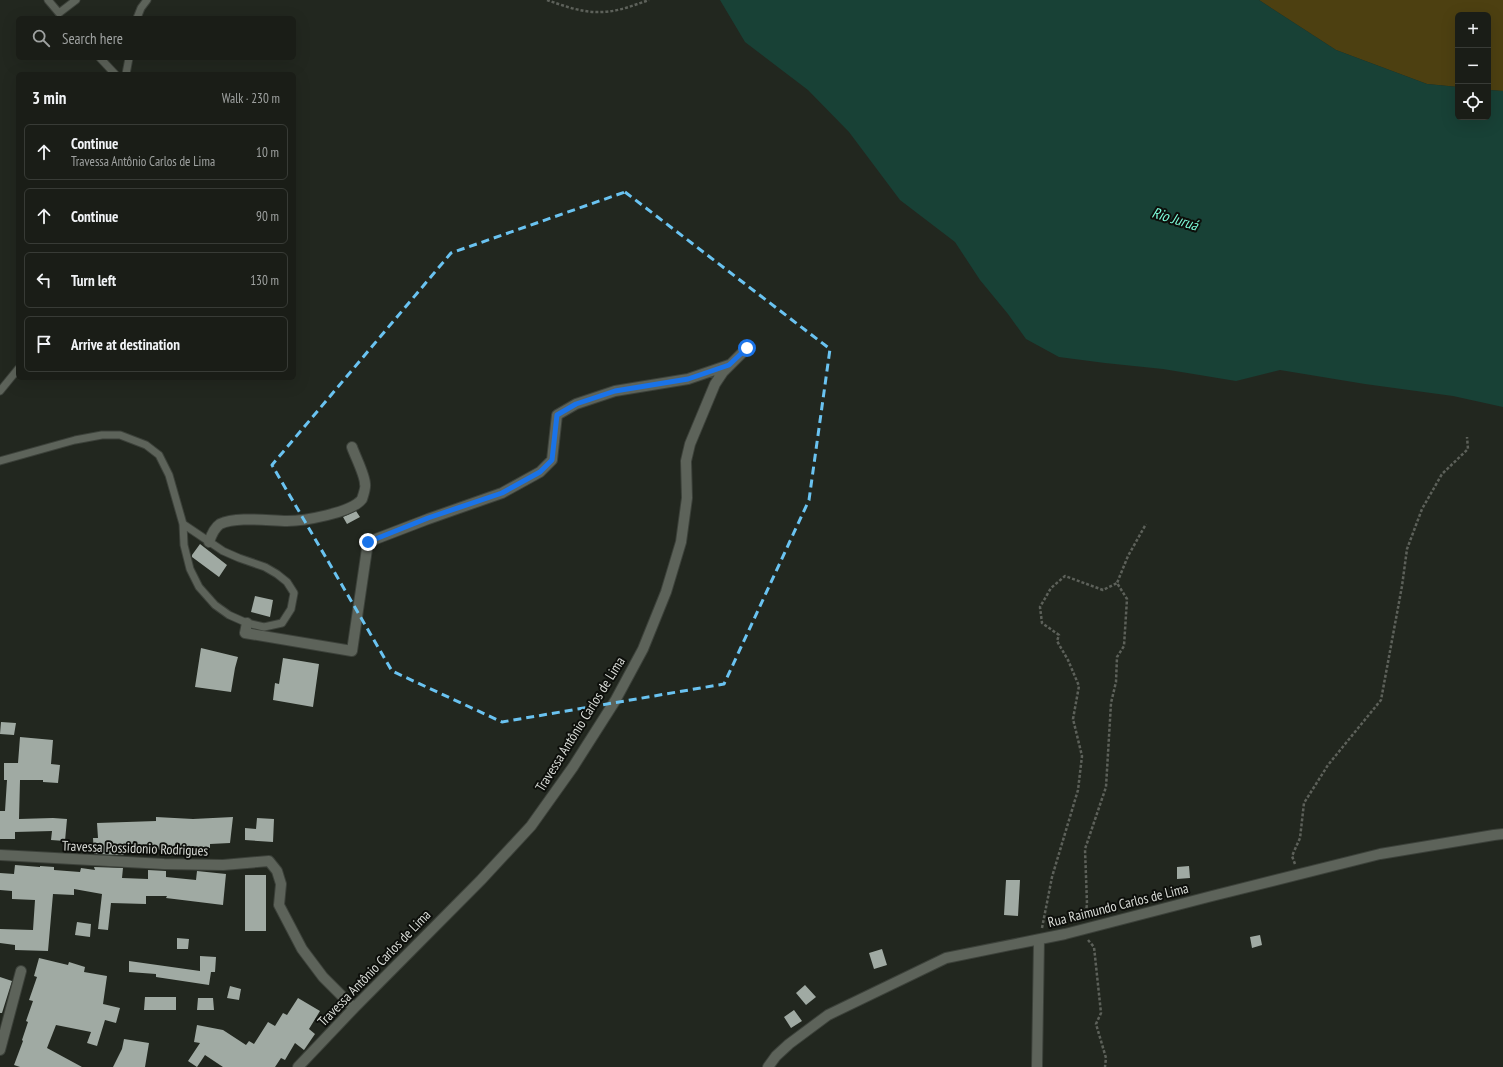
<!DOCTYPE html>
<meta charset="utf-8">
<style>
body{margin:0;font-family:"PT Sans Narrow",sans-serif;background:#272a24;color:#f1f3f6}
.controls{position:absolute;right:12px;top:12px;display:grid;overflow:hidden;border-radius:6px;box-shadow:0 4px 16px #0002}
.controls button{width:36px;height:36px;display:grid;place-items:center;padding:0;border:0;border-bottom:1px solid #383b36;background:#1a1d17;color:#f1f3f6;font:20px sans-serif}
.stop{position:absolute;width:12px;height:12px;margin:-9px;border:3px solid #1a73e8;border-radius:50%;background:#fff}
.stop.end{background:#1a73e8;border-color:#fff;box-shadow:0 1px 4px #0008}
.list{margin:0;padding:0;list-style:none}
h2{display:flex;justify-content:space-between;align-items:center;height:52px;margin:0;padding:0 16px;font-size:17px}
h2 small{font-size:13px;font-weight:400;color:#9fa2a1}
.list li{display:grid;grid-template-columns:26px 1fr auto;gap:12px;align-items:center;box-sizing:border-box;height:56px;margin:0 8px 8px;padding:0 8px;border:1px solid #383b36;border-radius:6px}
.list b{display:block;font-size:15px;white-space:nowrap}
.list p{margin:0;font-size:13px;white-space:nowrap;color:#9fa2a1}
.list em{font-size:13px;font-style:normal;color:#9fa2a1}
.icon{flex:none;width:22px;height:22px;fill:none;stroke:currentColor;stroke-width:2;stroke-linecap:round;stroke-linejoin:round}
.map{position:relative;flex:none;width:1503px;height:1067px;overflow:hidden}
.search{position:absolute;background:#1a1d17;box-shadow:0 4px 16px #0002;left:16px;top:16px;width:280px;height:44px;display:flex;align-items:center;gap:10px;box-sizing:border-box;padding:0 14px;border-radius:6px;color:#9fa2a1;font-size:15px}
.panel{position:absolute;background:#1a1d17;box-shadow:0 4px 16px #0002;left:16px;top:72px;width:280px;height:308px;border-radius:6px}
.map>svg:first-child{display:block}
.green{fill:#4d4011}
.water{fill:#184136}
.building{fill:#a0aaa3}
.lines{fill:none;stroke-linecap:round;stroke-linejoin:round}
.service-casing{stroke:#3c413a;stroke-width:9}
.minor-casing{stroke:#3c413a;stroke-width:12}
.path{stroke:#5d615a;stroke-width:2.5;stroke-dasharray:3 2;stroke-linecap:butt}
.service{stroke:#5d635a;stroke-width:7}
.minor{stroke:#5d635a;stroke-width:10}
.route{stroke:#1a73e8;stroke-width:5}
.marked{fill:none;stroke:#6ac3f1;stroke-width:3;stroke-dasharray:8 5;stroke-linejoin:round}
.labels{text-anchor:middle;stroke-width:4;stroke-linejoin:round;paint-order:stroke}
.street-label{font-size:14px;fill:#d9dcd7;stroke:#0d0f0b}
.water-label{font-size:15px;font-style:italic;fill:#7dfcda;stroke:#0d0f0b}
</style>
<div class="map">
<svg width="1503" height="1067" viewBox="0 0 1503 1067">
<rect width="100%" height="100%" fill="#22271f"/>
<path class="green" d="M1259,0h244v91l-15,-1v-75h-30v72l-31,-3 -91,-34z"/>
<path class="water" d="M720,0h539l77,50 91,34 31,3v30h30v-27l15,1v316l-50,-11 -88,-12 -85,-14 -44,11 -73,-12 -58,-6 -46,-6 -33,-18 -18,-25 -28,-34 -25,-38 -55,-42 -51,-68 -41,-42 -63,-48z"/>
<path class="building" d="M356,511l4,6 -13,7 -4,-7z
M200,544l27,21 -8,12 -27,-20v-2z
M255,596l18,4 -3,17 -19,-5z
M201,648l37,9 -3,11 -4,24 -36,-5z
M283,658l36,6 -6,43 -40,-7 2,-17 4,1z
M1,722l15,1 -2,12 -14,-1z
M20,737l33,3 -2,24 9,1 -2,18 -15,-1v-2h-23l-1,39 34,-1 14,1 -2,22 -14,-1 1,-9 -37,1v7h-15v-28h5l2,-31h-3v-17h14z
M156,817l37,2 40,-2 -3,26 -20,1v4l-40,1v1l-35,-1v3h-11v3l-30,-1 -1,-16h5l-1,-15 59,-2z
M257,818l17,1 -1,23 -28,-2v-12l11,1z
M15,865l25,2v-1l14,1v3l26,2 1,-4 14,2 -1,-3 29,1 -1,10 26,1v-9l18,1v6l30,3 1,-9 29,3 -3,31 -57,-7 1,-2h-21v8l-35,-1 -3,27 -10,-1 4,-35 -28,-5v6l-21,-1 -5,57 -33,-1v-5l-15,-2v-14l33,1 2,-30 -23,-1v-8l-12,-1v-17l14,1z
M1189,866l1,12 -13,1v-12z
M245,875h21v56h-21z
M1006,880h14l-2,36 -14,-1z
M77,922l14,2 -1,13 -15,-2z
M1260,935l2,10 -10,3 -2,-11z
M177,938l12,1 -1,10h-11z
M882,949l5,16 -13,4 -5,-16z
M200,956l16,1 -1,15h-4l-2,13 -53,-8v-3l-27,-2v-11l71,10z
M39,958l29,7 1,-3 16,5 -1,5 23,4 -4,28 17,4 -4,15 -11,-3 -8,26 -10,-3 4,-11 -35,-7 -9,23 35,19h-62l-6,-2 9,-24 -1,-1 6,-18 -2,-1 7,-20 -4,-1 8,-23 -3,-1z
M0,977l12,4 -10,32h-2z
M805,985l11,12 -10,8 -10,-12z
M230,986l11,3 -2,11 -12,-2z
M145,997h31v13h-32z
M198,998h15l1,12h-17z
M298,998l22,13 -11,18 6,5 -11,16 -9,-7 -10,17 -4,-2 -6,9h-52l-18,-12 -8,12 -9,-6 12,-18 -6,-1 3,-17 26,5 23,15 3,-4 5,3 14,-22 7,4 8,-13 4,2z
M794,1010l8,11 -11,7 -7,-11z
M124,1039l25,4 -4,24h-32l9,-18z"/>
<g class="lines">
<defs>
<path id="service" d="M48,0l11,13 17,-13
M137,18l4,-10 6,-8
M100,58l15,16
M126,74l3,-16
M0,391l18,-22
M0,461l75,-21 27,-5h18l26,10 13,10 10,20 14,49 1,21 6,24 9,18 16,18 14,10 18,8 17,4 18,-4 9,-14 3,-16 -7,-11 -10,-8 -12,-7 -26,-9 -16,-7 -40,-27"/>
<path id="minor" d="M209,542c2,-6 5,-14 11,-18 17,-8 49,-3 67,-3 16,0 65,-8 75,-22 1,-3 4,-12 3,-15 0,-9 -10,-28 -13,-37
M247,623l-2,10 107,18 16,-109 60,-23 74,-26 38,-21 12,-12 5,-45 19,-11 39,-13 73,-12 41,-14
M0,855l164,9 59,1 46,-4 8,10 4,13 -2,21 23,44 21,28 31,31
M0,1050l21,-79
M298,1067l56,-59 127,-128 50,-54 42,-59 42,-66 28,-52 23,-57 15,-50 6,-44 -1,-37 4,-17 25,-60 8,-12 24,-24
M768,1067l8,-11 13,-12 39,-29 118,-57 119,-24 147,-38 168,-42 114,-19 9,-1
M1037,1067l2,-127"/>
</defs>
<use href="#service" class="service-casing"/>
<use href="#minor" class="minor-casing"/>
<path class="path" d="M547,0c17,6 36,13 54,12 17,0 33,-7 48,-12
M1295,864l-3,-8 8,-18 4,-35 24,-38 53,-65 21,-114 5,-37 15,-40 20,-35 26,-25 -1,-12
M1085,918l2,-14 -2,-55 21,-62 5,-84 5,-21 1,-25 7,-11 3,-47 -10,-16 11,-27 18,-32
M1042,928l10,-51 26,-87 4,-34 -9,-37 6,-33 -11,-26 -11,-19 2,-6 -17,-12 -2,-16 11,-19 14,-12 38,14 14,-7
M1088,940l6,7 7,66 -5,11 10,34 -1,9"/>
<use href="#service" class="service"/>
<use href="#minor" class="minor"/>
</g>
<g class="lines">
<path class="route" d="M368,542l60,-24 74,-25 38,-21 12,-12 5,-45 19,-11 39,-13 73,-12 41,-14 18,-17"/>
</g>
<path class="marked" d="M625,192l205,157 -21,151 -85,184 -222,38 -110,-51 -120,-206 179,-212z"/>
<g class="labels">
<g class="street-label">
<text transform="translate(580 724) rotate(-58)" y="5">Travessa Antônio Carlos de Lima</text>
<text transform="translate(135 848) rotate(2)" y="5">Travessa Possidonio Rodrigues</text>
<text transform="translate(1118 905) rotate(-14)" y="5">Rua Raimundo Carlos de Lima</text>
<text transform="translate(374 968) rotate(-46)" y="5">Travessa Antônio Carlos de Lima</text>
</g>
<g class="water-label">
<text transform="translate(1175 219) rotate(17)" y="5">Rio Juruá</text>
</g>
</g>
</svg>
<div class="controls">
<button>+</button>
<button>−</button>
<button><svg class="icon" aria-label="locate" viewBox="0 0 24 24"><circle cx="12" cy="12" r="6"/><path d="M12 2v4M12 18v4M2 12h4M18 12h4"/></svg></button>
</div>
<div class="stop" style="left:747px;top:348px"></div>
<div class="stop end" style="left:368px;top:542px"></div>
<div class="search"><svg class="icon" aria-label="search" viewBox="0 0 24 24"><circle cx="10" cy="10" r="6"/><path d="M15 15l6 6"/></svg>Search here</div>
<section class="panel">
<h2>3 min<small>Walk · 230 m</small></h2>
<ul class="list">
<li><svg class="icon" aria-label="ahead" viewBox="0 0 24 24"><path d="M12 20V5M6 11l6-6 6 6"/></svg><div><b>Continue</b><p>Travessa Antônio Carlos de Lima</p></div><em>10 m</em></li>
<li><svg class="icon" aria-label="ahead" viewBox="0 0 24 24"><path d="M12 20V5M6 11l6-6 6 6"/></svg><div><b>Continue</b></div><em>90 m</em></li>
<li><svg class="icon" aria-label="left" viewBox="0 0 24 24"><path d="M17 20v-9H6M10 6l-5 5 5 5"/></svg><div><b>Turn left</b></div><em>130 m</em></li>
<li><svg class="icon" aria-label="arrive" viewBox="0 0 24 24"><path d="M6 21V4h12l-3 4 3 4H6"/></svg><div><b>Arrive at destination</b></div></li>
</ul>
</section>
</div>
